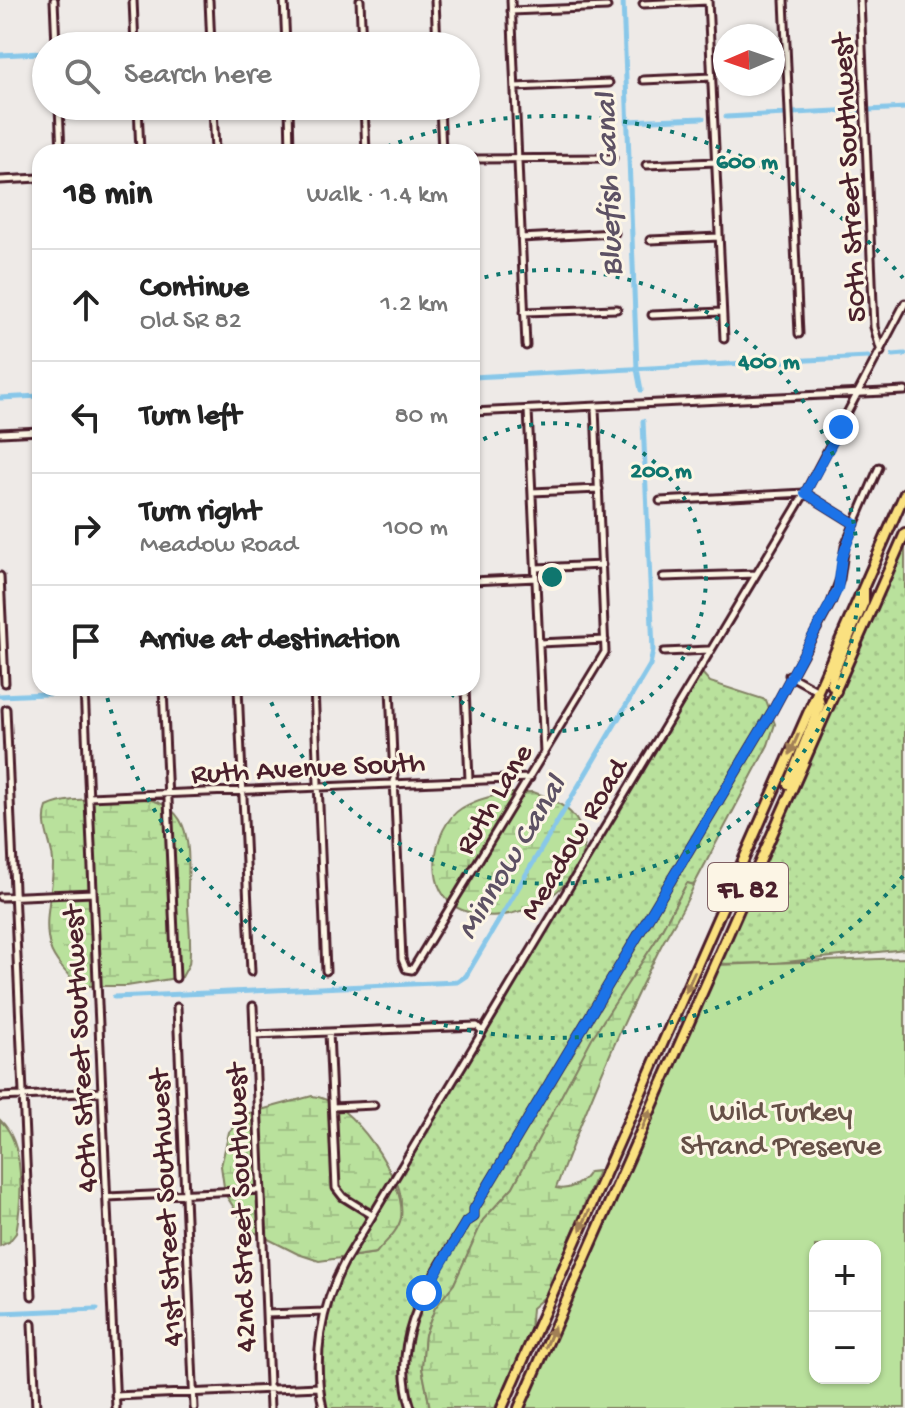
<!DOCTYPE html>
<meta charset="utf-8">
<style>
body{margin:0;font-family:"Gochi Hand",sans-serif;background:#f6f6f6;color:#222}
.controls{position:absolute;right:24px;bottom:24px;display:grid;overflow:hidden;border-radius:16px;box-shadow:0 2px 6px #0004}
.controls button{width:72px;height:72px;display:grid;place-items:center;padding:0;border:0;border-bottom:2px solid #e0e0e0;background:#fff;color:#222;font:40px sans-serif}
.compass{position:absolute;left:713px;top:24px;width:72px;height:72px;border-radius:50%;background:#fff;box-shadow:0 2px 6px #0004;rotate:268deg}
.stop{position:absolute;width:24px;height:24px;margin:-18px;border:6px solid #1a73e8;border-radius:50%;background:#fff}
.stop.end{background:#1a73e8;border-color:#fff;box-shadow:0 2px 8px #0008}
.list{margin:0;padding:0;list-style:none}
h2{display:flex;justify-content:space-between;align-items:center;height:104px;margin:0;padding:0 32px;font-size:34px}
h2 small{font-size:26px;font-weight:400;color:#767676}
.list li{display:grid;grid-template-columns:52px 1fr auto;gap:24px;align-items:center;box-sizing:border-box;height:112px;padding:0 32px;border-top:2px solid #e0e0e0}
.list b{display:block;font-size:30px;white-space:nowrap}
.list p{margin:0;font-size:26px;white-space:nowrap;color:#767676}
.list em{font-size:26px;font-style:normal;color:#767676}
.icon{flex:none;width:44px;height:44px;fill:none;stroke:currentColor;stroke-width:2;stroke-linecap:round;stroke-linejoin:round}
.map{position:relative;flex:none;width:905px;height:1408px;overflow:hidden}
.search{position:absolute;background:#fff;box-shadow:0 2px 6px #0004;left:32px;top:32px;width:448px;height:88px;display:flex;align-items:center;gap:20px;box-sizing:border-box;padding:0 28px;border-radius:44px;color:#767676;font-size:30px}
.panel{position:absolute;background:#fff;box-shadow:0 2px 6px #0004;left:32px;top:144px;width:448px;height:552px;border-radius:24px}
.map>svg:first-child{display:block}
.grass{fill:url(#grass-dots);stroke:#828064;stroke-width:2}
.wetland{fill:url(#wetland-marsh);stroke:#828064;stroke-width:2}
.park{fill:#b9e19c;stroke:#828064;stroke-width:2;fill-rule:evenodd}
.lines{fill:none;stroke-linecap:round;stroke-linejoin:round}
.canal{stroke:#88c7e9;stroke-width:5}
.minor-casing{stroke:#4a1f2b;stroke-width:11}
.highway-casing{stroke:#4a1f2b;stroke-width:14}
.minor{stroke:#fcf5e5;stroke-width:5}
.highway{stroke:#fae180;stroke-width:8}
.oneway{fill:#a28056}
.route{stroke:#1a73e8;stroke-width:10}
.ring{fill:none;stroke:#0f766e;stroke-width:4;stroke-dasharray:4 8}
.labels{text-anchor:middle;stroke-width:6;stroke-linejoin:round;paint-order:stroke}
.shield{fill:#fcf5e5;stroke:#7f5f63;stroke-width:2}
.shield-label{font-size:28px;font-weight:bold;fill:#4a1f2b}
.street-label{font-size:30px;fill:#4a1f2b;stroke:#fcf5e5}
.park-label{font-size:30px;fill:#665047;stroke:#fcf5e5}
.water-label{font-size:32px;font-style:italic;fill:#5d5164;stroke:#fcf5e5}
.centre{fill:#0f766e;stroke:#fcf5e5;stroke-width:4}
.ring-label{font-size:24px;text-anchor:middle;font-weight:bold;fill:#0f766e;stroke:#fcf5e5;stroke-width:6;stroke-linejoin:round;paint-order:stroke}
</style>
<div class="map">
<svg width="905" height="1408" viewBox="0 0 905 1408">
<defs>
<pattern id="grass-dots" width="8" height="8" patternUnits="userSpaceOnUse" patternTransform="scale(2)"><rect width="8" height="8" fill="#b9e19c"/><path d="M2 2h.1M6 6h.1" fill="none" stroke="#a1c187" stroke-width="1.8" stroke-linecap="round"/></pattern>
<pattern id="wetland-marsh" width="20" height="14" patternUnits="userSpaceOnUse" patternTransform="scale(2)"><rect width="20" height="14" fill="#b9e19c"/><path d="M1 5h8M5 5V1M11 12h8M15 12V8" fill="none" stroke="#a1c187"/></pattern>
</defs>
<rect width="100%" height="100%" fill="#eeeae7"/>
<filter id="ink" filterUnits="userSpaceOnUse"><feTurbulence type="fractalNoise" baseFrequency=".0125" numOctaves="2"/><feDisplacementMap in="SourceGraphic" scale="16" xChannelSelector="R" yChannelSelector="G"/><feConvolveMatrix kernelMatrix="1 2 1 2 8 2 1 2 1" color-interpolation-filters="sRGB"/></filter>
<g filter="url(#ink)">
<path class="grass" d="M905,540v409l-128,14 -59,1z
M702,673l8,9 56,18 9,24 -7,21 -74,140 -7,-2 -32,59 -63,97 -79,148 -30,33 -29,64 -19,24 -10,27 -3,33 8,40h-110c-17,-47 3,-100 21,-144l3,-6 32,-5c18,-26 35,-45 18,-76z"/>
<path class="wetland" d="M533,792c114,36 11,150 -71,118 -40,-15 -31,-83 0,-102 20,-12 48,-16 71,-16z
M134,798c69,2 52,64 54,110 1,19 4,36 1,56l-7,13 -55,9h-48c-9,-8 -26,-27 -29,-39 -8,-29 4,-57 3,-86 -1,-18 -13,-36 -6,-54 26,-13 58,-4 87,-9z
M687,883l7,2c-9,23 -24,43 -35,65 -39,77 -73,158 -103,238 13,3 27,-5 33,-16l9,-1 -51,124 -15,13 -2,26 -35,74h-65l-8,-40 3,-33 10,-27 19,-24 29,-64 30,-33 79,-149 63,-96z
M312,1096c39,2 95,85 89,122 -3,14 -16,24 -25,35l-57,8 -21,-7 -50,-25 -23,-35 -4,-28 8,-34 17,-18z
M0,1120c26,24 22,80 16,113l-7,9 -9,4z"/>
<path class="park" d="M905,958v450h-380l192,-443zM815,1246h60v132h-60z"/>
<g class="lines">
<path class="canal" d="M623,0l14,369 4,21
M0,55l41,-2
M869,110l36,-2
M793,113l67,-3
M726,117l59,-3
M627,121l76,-3
M893,355l12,-1
M472,377l396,-20
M0,398l40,-2
M0,696l69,-3
M114,997l343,-15 9,-6 184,-311 3,-15 -10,-229
M0,1313l97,-4"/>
<defs>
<path id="minor" d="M54,0l2,46
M133,0l2,46
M209,0l2,46
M284,0l2,46
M360,0l2,46
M435,0l2,46
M511,0l15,346
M708,0l16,339
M784,0l15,334
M860,0l14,327 7,25
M643,4l65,-3
M511,11l96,-4
M643,80l69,-3
M515,87l94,-4
M59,106l2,46
M138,106l2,46
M213,106l2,46
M289,106l1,46
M364,106l2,46
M440,106l2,46
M472,159l141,-1
M646,165l70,-3
M0,180l40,-2
M521,238l94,-5
M650,240l69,-3
M524,312l93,-3
M652,315l70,-3
M528,410l16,343
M472,412l433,-21
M0,433l40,-2
M532,492l67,-3
M660,501l145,-8 50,31
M536,568l66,-3
M0,576l5,107
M663,577l93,-3
M472,581l64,-3
M539,643l66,-3
M664,652l45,-2
M789,675l27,15
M84,688l32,720
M163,688l13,290
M238,688l13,284
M314,688l12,283
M390,688l12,271 4,10 6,1 193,-318 -10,-245
M465,688l4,92
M6,709l26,587
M89,797l441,-19
M0,897l93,-4
M253,1006l17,402
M177,1007l17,401
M329,1032l7,156 7,9 29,18
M254,1035l223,-9 5,5
M0,1097l102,-5
M333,1107l41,-2
M107,1197l154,-7
M266,1314l59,-2
M32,1324l4,84
M115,1396l204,-9
M323,1408c-11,-49 -2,-101 21,-145l461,-770 100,-190
M411,1408c-23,-72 20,-127 55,-186l8,-5v-8l299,-499 58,-107 9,-24 5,-33 34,-79"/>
<path id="highway" d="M836,691l-5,-8 3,-11 30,-70v-13
M788,784l32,-79 -3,-14
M502,1408l403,-915
M519,1408l386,-875"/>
</defs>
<use href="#minor" class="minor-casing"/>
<use href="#highway" class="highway-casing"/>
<use href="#minor" class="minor"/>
<use href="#highway" class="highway"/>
</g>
<defs><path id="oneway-solid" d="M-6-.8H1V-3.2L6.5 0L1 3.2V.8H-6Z" transform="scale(2)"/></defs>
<g class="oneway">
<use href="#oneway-solid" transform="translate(794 744) rotate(114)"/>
<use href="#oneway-solid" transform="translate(690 982) rotate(114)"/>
<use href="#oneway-solid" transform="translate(646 1120) rotate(-66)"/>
<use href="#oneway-solid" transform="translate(585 1220) rotate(114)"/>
<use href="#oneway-solid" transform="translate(550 1337) rotate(-67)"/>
</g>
</g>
<g class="lines" filter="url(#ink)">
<path class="route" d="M424,1293l42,-71 8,-5v-8l299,-499 65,-121 4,-32 13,-33 -50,-31 36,-66"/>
</g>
<g class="ring">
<path d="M473 445A154 154 0 1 1 446 689"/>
<path d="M473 280A307 307 0 1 1 266 690"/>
<path d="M903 876A461 461 0 0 1 105 689M376 151A461 461 0 0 1 903 278"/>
</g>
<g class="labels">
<rect class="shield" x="708" y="863" width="80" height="48" rx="6"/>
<g class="shield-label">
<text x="748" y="897">FL 82</text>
</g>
<g class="street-label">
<text transform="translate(847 178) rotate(-93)" y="10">50th Street Southwest</text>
<text transform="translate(308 766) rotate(-3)" y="10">Ruth Avenue South</text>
<text transform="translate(492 798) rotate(-59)" y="10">Ruth Lane</text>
<text transform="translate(572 838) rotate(-59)" y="10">Meadow Road</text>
<text transform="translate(78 1049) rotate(-93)" y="10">40th Street Southwest</text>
<text transform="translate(164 1208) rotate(-93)" y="10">41st Street Southwest</text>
<text transform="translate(239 1208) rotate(-92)" y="10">42nd Street Southwest</text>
</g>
<g class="park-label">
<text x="781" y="1120">Wild Turkey<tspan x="781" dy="34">Strand Preserve</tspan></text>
</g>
<g class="water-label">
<text transform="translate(606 185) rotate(-92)" y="11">Bluefish Canal</text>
<text transform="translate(509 856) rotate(-59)" y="11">Minnow Canal</text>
</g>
</g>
<circle cx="552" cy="577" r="12" class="centre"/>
<g class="ring-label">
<text x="747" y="168">600 m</text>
<text x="769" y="368">400 m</text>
<text x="661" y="477">200 m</text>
</g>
</svg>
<div class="controls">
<button>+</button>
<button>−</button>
</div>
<svg class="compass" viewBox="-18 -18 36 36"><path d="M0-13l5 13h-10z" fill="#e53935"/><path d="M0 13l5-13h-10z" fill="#767676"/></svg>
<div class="stop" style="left:424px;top:1293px"></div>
<div class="stop end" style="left:841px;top:427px"></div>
<div class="search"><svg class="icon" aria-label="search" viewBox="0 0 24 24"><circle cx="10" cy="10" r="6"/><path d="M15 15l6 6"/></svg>Search here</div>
<section class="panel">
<h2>18 min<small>Walk · 1.4 km</small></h2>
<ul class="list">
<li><svg class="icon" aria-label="ahead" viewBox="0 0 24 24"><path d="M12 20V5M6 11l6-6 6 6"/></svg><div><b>Continue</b><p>Old SR 82</p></div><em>1.2 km</em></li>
<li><svg class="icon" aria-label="left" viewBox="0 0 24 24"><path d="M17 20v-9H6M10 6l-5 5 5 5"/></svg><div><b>Turn left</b></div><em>80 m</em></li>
<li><svg class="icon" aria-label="right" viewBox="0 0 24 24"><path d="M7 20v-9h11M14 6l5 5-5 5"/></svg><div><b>Turn right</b><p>Meadow Road</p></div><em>100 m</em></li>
<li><svg class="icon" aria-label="arrive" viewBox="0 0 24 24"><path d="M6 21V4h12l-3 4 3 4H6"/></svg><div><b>Arrive at destination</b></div></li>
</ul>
</section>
</div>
